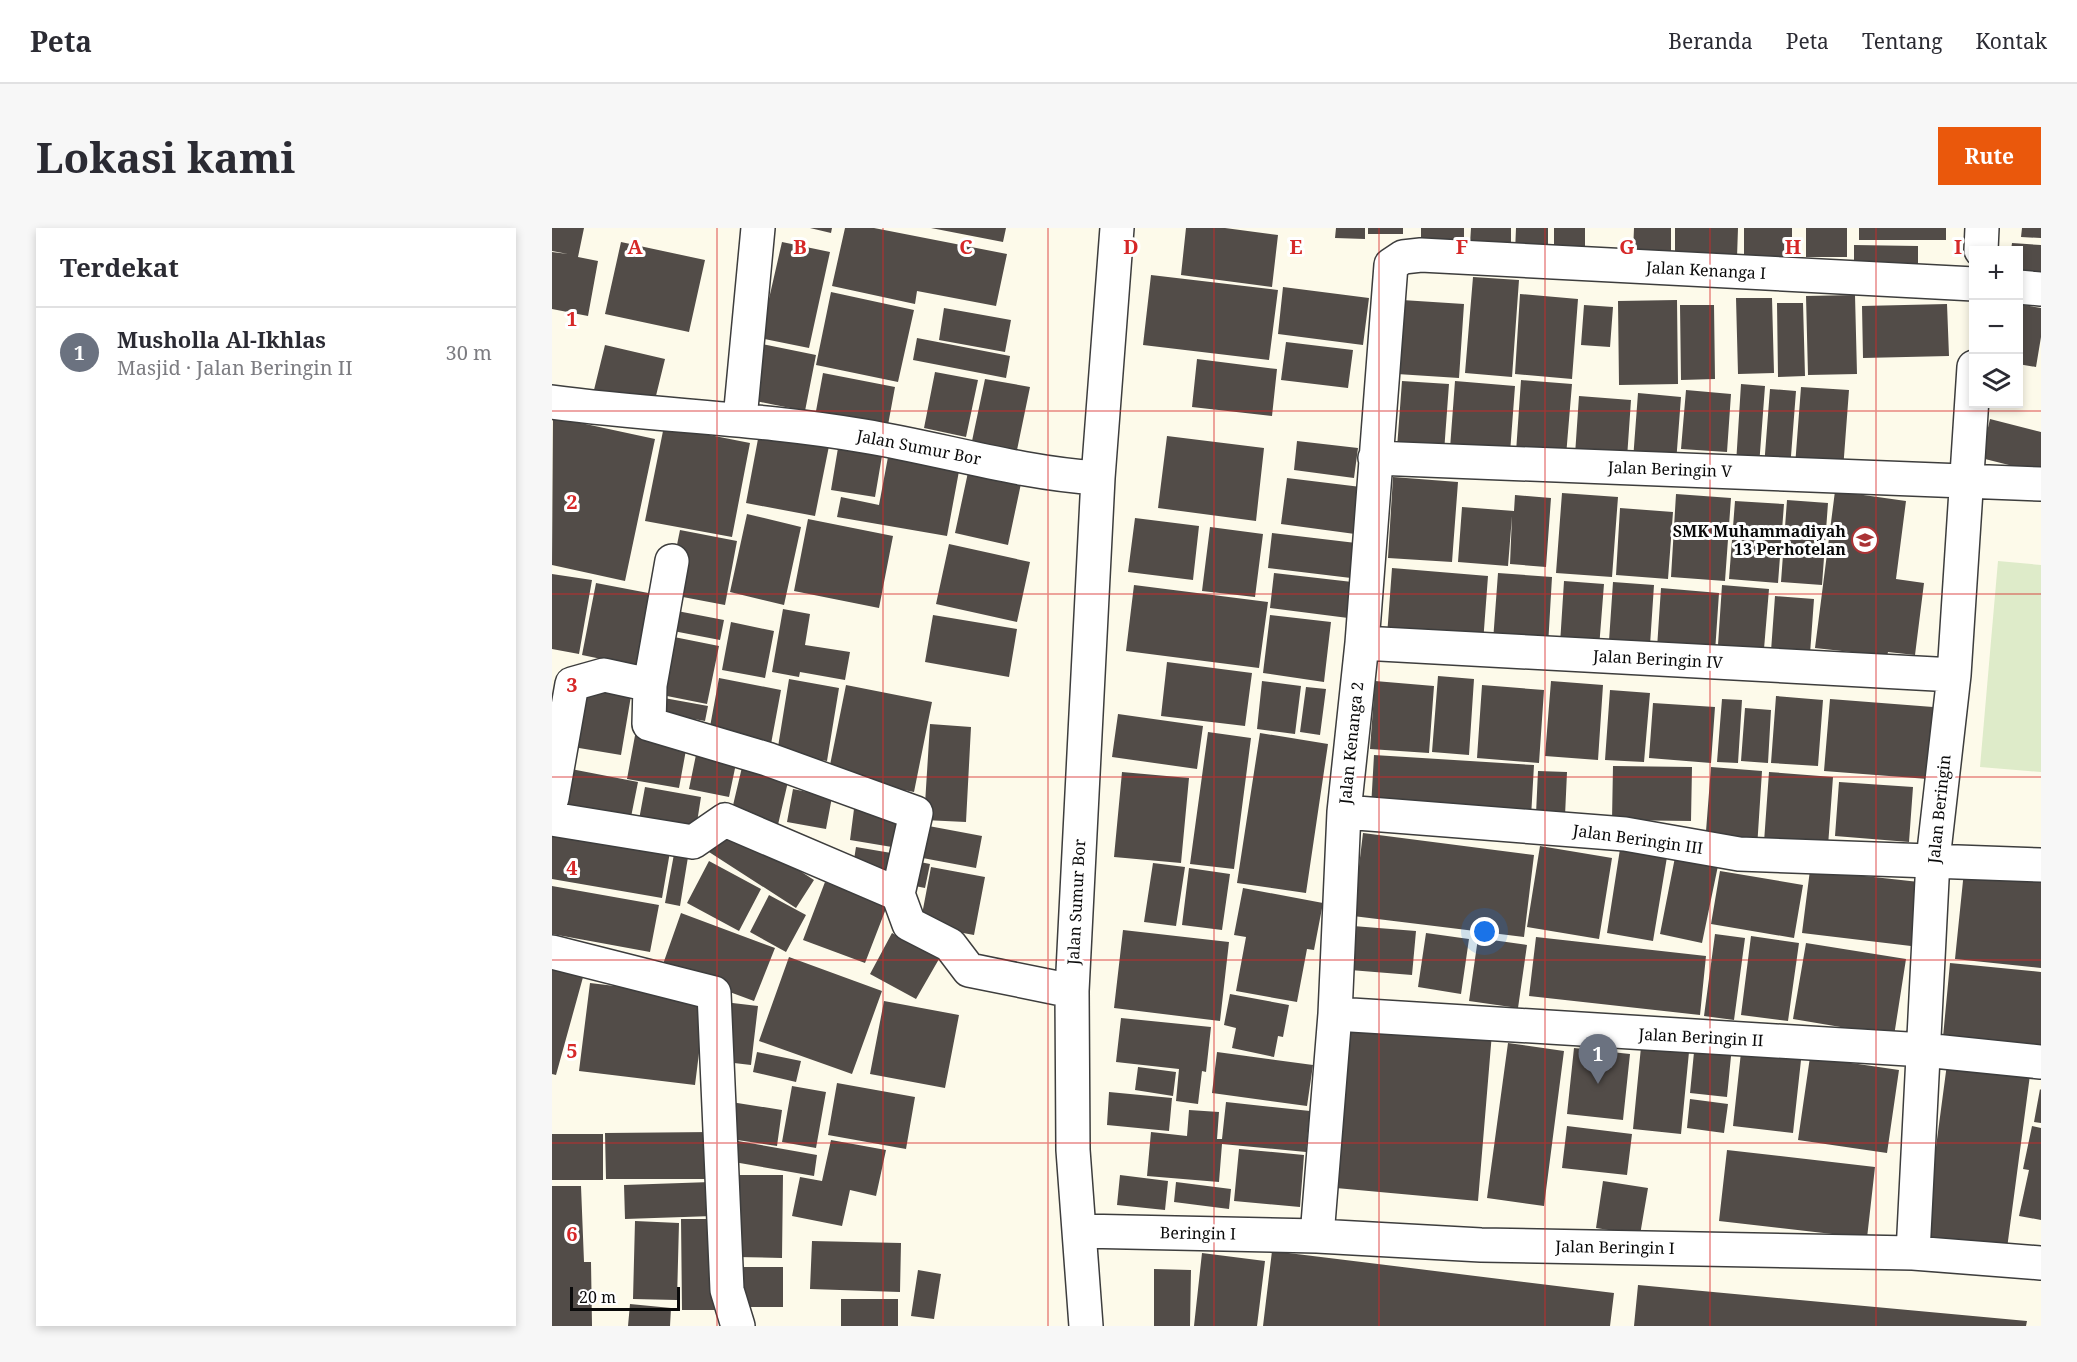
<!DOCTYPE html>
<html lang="id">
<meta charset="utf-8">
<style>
body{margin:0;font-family:"Noto Serif",serif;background:#f7f7f7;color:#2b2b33}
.controls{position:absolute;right:18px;top:18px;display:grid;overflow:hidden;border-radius:0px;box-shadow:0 3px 9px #0003}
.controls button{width:54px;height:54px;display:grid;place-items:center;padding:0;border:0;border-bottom:2px solid #e1e1e2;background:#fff;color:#2b2b33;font:30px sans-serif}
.scale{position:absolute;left:18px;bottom:15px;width:110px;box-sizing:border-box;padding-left:6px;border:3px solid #0a0a0a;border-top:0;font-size:16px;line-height:21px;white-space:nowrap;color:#0a0a0a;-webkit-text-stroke:4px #fff;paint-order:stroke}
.you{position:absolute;left:933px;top:704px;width:21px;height:21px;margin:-15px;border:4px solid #fff;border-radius:50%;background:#1a73e8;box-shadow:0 0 0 9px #1a73e833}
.badge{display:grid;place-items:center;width:39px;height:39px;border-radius:50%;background:#ea580c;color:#fff;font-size:20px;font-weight:700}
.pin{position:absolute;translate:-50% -50px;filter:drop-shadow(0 2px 3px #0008)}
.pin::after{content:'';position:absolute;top:32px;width:21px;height:18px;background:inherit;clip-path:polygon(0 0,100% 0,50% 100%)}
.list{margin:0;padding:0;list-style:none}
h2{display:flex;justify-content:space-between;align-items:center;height:78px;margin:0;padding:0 24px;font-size:26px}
h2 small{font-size:20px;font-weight:400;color:#7c7c81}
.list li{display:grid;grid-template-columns:39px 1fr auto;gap:18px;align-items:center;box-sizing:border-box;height:90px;padding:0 24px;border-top:2px solid #e1e1e2}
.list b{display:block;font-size:22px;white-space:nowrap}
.list p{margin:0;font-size:20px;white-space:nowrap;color:#7c7c81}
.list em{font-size:20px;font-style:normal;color:#7c7c81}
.icon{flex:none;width:33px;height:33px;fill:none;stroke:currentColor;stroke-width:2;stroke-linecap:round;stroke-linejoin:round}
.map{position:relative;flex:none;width:1489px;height:1098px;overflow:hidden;border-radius:0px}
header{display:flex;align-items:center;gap:36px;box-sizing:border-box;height:84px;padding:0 30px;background:#fff;border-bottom:2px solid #e1e1e2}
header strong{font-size:28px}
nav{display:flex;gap:33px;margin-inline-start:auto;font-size:21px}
.intro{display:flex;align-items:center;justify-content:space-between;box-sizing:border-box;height:144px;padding:0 36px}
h1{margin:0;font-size:42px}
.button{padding:15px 27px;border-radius:0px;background:#ea580c;color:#fff;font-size:21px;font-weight:700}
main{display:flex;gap:36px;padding:0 36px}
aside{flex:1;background:#fff;border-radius:0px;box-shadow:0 3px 9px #0003}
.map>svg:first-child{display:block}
.pitch{fill:#deebc9}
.building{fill:#524c48}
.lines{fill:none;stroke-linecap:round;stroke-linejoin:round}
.minor-casing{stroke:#3d3d3d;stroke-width:36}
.minor{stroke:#fff;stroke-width:33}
.grid{fill:none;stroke:#d62828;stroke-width:1.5;stroke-opacity:0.55}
.labels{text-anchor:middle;stroke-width:6;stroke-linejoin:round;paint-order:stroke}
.street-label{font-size:16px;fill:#0a0a0a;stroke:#fff}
.poi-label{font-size:16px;font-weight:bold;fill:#0a0a0a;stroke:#fff;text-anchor:end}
.grid-label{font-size:20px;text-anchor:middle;font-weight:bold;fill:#d62828;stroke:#fff;stroke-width:6;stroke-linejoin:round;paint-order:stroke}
</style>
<header>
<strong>Peta</strong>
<nav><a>Beranda</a><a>Peta</a><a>Tentang</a><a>Kontak</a></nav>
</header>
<div class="intro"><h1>Lokasi kami</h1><a class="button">Rute</a></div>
<main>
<aside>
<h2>Terdekat<small></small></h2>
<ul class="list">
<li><span class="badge" style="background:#6b7280">1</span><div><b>Musholla Al-Ikhlas</b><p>Masjid · Jalan Beringin II</p></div><em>30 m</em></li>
</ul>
</aside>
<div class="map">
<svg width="1489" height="1098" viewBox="0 0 1489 1098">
<rect width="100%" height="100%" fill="#fdfaea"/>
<path class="pitch" d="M1446,333l43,4v207l-61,-5z"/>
<path class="building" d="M0,0h32l-6,29 20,4 -10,55 -36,-7v-57l16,2 -16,-3z
M258,0h22l-1,5z
M293,0h29l133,26 -11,52 -79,-15 -2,13 -83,-18z
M379,0h75l-3,14z
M634,0h39l53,7 -6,52 -91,-12z
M784,0h29v11l-30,-1z
M816,0h35v6h-35z
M869,0h43v20h-43z
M919,0h40v16h-41z
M964,0h32v25l-33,-1z
M1002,0h31v29l-31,-1z
M1082,0h37v25l-38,-1z
M1123,0h63l-1,30 -62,-1z
M1192,0h48v32l-48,-1z
M1254,0h41v29h-41z
M1307,0h87v12h-87z
M1470,0h19v10l-20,-1z
M69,14l84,18 -16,72 -84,-18z
M230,14l48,10 -21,96 -49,-10z
M1460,15l29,2v35l-23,-2v-28h-7z
M1302,17l64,1v29h-64z
M599,47l127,15 -9,70 -126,-15z
M921,49l46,3 -7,97 -47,-4z
M731,59l86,11 -6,47 -85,-11z
M279,64l83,18 -16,72 -82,-17z
M968,66l58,5 -6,80 -57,-5z
M1303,67l2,79 -49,1 -2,-79z
M1184,70h36l2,75 -36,1z
M850,72l62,4 -5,74 -62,-4z
M1125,72l1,84 -59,1 -1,-84z
M1225,75h26l2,73 -27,1z
M1395,76l2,52 -86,2 -1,-52z
M1466,76l23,4v29l-5,30 -18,-3z
M1032,77l29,2 -3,40 -29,-2z
M1128,77h34l1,74 -34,1z
M392,80l67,12 -6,32 -66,-12z
M365,110l93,18 -4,22 -93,-18z
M734,114l67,8 -5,38 -67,-8z
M210,116l54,11 -11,56 -54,-11z
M53,117l60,14 -12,49 -60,-14z
M645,131l80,10 -5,47 -80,-9z
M383,144l43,8 -12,57 -42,-9z
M271,145l72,14 -7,38 -72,-14z
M433,151l45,8 -13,63 -45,-9z
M969,152l51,4 -6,72 -50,-4z
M850,153l47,3 -5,68 -47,-4z
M903,153l60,5 -5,67 -60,-5z
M1189,156l24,2 -6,80 -23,-2z
M1249,159l48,3 -6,80 -48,-4z
M1218,161l26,2 -6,78 -26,-2z
M1134,162l45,4 -4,58 -46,-3z
M1086,165l43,4 -5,66 -43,-3z
M1027,168l52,4 -4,58 -52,-3z
M1,189l102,22 -30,142 -73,-16z
M1438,191l51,13v41l-60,-15z
M209,195l70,13 -16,80 -69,-13z
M112,198l86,17 -18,94 -87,-16z
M615,208l97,12 -8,73 -98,-13z
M745,213l61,7 -4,30 -60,-8z
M287,214l44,8 -8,47 -44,-7z
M336,229l71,14 -12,65 -110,-19 4,-20 38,8z
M418,235l53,11 -15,71 -53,-12z
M841,249l65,5 -6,80 -64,-4z
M735,250l74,9 -6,47 -74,-10z
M1283,263l71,10 -10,78 28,4 -9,72 -27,-3 -1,4 -72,-8z
M1010,265l56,4 -6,80 -56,-4z
M1124,266l55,4 -6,83 -54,-4z
M963,267l36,3 -5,69 -36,-3 2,-48 -4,50 -50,-4 4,-55 52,4z
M1235,272l41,3 -6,82 -41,-3z
M1183,273l49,3 -6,79 -49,-4z
M1068,280l53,4 -5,67 -52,-4z
M195,286l54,13 -17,78 -54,-13z
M583,290l64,8 -6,54 -65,-8z
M256,291l85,17 -14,72 -85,-17z
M658,299l53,7 -8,63 -53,-6z
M128,302l57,11 -12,64 -58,-11z
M720,305l84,10 -5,35 -83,-10z
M397,316l81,18 -13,60 -81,-18z
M840,340l96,8 -5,67 -96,-7z
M722,345l87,10 -5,36 -86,-11z
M946,345l54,4 -4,69 -55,-5z
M0,346l40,6 -13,74 -27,-5z
M1012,353l40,3 -5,64 -39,-4z
M1061,354l41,3 -4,60 -41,-4z
M44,355l68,13 -14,73 -68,-14z
M582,357l134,17 -9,66 -133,-17z
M1170,357l47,4 -5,60 -46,-4z
M1109,360l58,5 -4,59 -58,-4z
M1223,368l39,3 -4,55 -39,-3z
M231,381l27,5 -5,31 45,7 -5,28 -45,-8 -1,5 -27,-5z
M120,382l52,10 -4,20 -52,-10z
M381,387l84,14 -8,48 -84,-15z
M718,387l61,7 -7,60 -61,-9z
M179,394l43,9 -9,47 -43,-8z
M112,407l55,11 -12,58 -55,-11z
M615,434l85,11 -7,53 -84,-10z
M886,448l36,3 -5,76 -37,-3z
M167,450l62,12 -10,54 -62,-12z
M237,451l50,9 -12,73 -50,-8z
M710,453l39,5 -6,48 -38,-5z
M823,453l59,5 -5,67 -59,-4z
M999,453l52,4 -5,75 -53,-4z
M33,455l47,7 -11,65 -48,-8z
M294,457l86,17 -18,90 -86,-17z
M930,457l62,5 -5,73 -62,-5z
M754,459l20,2 -6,46 -20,-3z
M1058,462l40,3 -6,69 -39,-2z
M101,468l55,10 -3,15 -55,-10z
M1224,468l47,4 -5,66 -47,-3z
M1170,471l20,1 -4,63 -21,-1z
M1278,471l103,8 -5,72 -104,-8z
M1101,475l62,4 -4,56 -62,-5z
M1193,480l26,2 -3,53 -27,-2z
M566,486l85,12 -6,43 -85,-12z
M378,496l41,3 -5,95 -42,-2z
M84,502l52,9 -9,49 -52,-9z
M656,504l43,6 -17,131 -44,-5z
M708,505l68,11 -22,149 -69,-10z
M146,517l40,9 -9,43 -40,-8z
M822,527l160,10 -3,52 -160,-9z
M191,535l47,10 -13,56 -47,-11z
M1061,538l79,1 -1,54 -79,-1z
M1159,539l51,4 -5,77 -52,-4z
M19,541l67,13 -9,45 -67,-13z
M986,543l29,1 -2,44 -29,-2z
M570,544l67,6 -8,85 -67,-6z
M1217,544l64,5 -5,69 -64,-4z
M1287,554l74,5 -4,55 -74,-6z
M93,559l56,10 -6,38 -57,-10z
M241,561l39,8 -6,32 -39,-7z
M302,581l44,8 -6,30 -42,-7z
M175,596l87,56 -18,28 -87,-56z
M366,596l64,12 -6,32 -64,-12z
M0,598l119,20 -9,52 -110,-19z
M811,605l171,22 -10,82 -171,-21z
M988,618l72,12 -13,81 -72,-12z
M304,619l47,8 -4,25 -47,-8z
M1125,619l43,9 -18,87 -42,-9z
M1068,621l47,8 -14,84 -46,-8z
M122,626l14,3 -8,49 -15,-3z
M358,632l20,4 -5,24 -20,-4z
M157,633l52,28 -22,42 -52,-28z
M601,635l32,4 -9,59 -32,-4z
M379,639l54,10 -11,58 -54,-10z
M637,640l41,6 -8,56 -40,-5z
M1258,642l109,12 -8,64 -109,-13z
M1168,643l83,14 -9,53 -83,-14z
M1412,643l77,8v89l-86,-9z
M273,654l62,24 -22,57 -62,-23z
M0,658l107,19 -9,47 -98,-18z
M691,660l80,15 -9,47 -7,-1 -10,53 -61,-11 10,-54 -12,-2z
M217,667l37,20 -20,37 -36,-20z
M129,685l94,35 -21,53 -92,-34z
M801,698l63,5 -4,44 -62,-5z
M571,702l106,12 -9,79 -106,-13z
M340,705l47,26 -23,40 -46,-25z
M874,705l43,6 -8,55 -43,-7z
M1163,706l30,4 -11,82 -30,-4z
M1199,708l48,7 -11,78 -47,-6z
M984,709l170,19 -6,59 -171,-19z
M926,710l49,7 -9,63 -49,-7z
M1254,715l100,16 -12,77 -101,-17z
M237,729l93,34 -30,83 -93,-33z
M0,733l33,9 -29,105 -4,-1z
M1398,735l91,9v75l-98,-10z
M38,755l116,14 -11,88 -116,-14z
M678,766l59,11 -6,32 -5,-1 -4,21 -42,-9 4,-20 -12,-3z
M332,773l75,14 -14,73 -75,-14z
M172,774l34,4 -7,59 -34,-4z
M569,790l90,9 -5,45 -4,-1 -4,33 -22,-3 3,-32 -63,-7z
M798,793l142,12 -14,168 -142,-13z
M1143,814l37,4 -5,51 -37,-4z
M956,815l56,8 -20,155 -57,-8z
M1190,815l60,8 -9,82 -60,-7z
M1089,819l48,5 -8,82 -48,-5z
M1022,820l56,6 -7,66 -56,-6z
M205,824l44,9 -5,21 -43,-10z
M665,824l96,13 -6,41 -95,-13z
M1258,829l89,13 -12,83 -89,-13z
M1395,836l83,11 -24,181 -83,-11z
M586,839l38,5 -3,24 -38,-6z
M285,855l78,14 -9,52 -78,-14z
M240,858l34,6 -10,56 -34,-6z
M1488,861l1,1v33l-7,-1z
M557,864l63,6 -3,33 -62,-6z
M1138,871l38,5 -4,29 -37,-5z
M179,874l51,8 -5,36 -53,-8z
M674,874l84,9 -4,41 -84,-8 -3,38 -72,-6 4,-44 36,4 2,-26 30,2 -2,27h5z
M1015,898l65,8 -5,41 -65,-7z
M1480,898l9,2v92l-22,-4 10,-46 -6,-1z
M160,904v47h-106l-1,-46z
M0,906h51v46h-51z
M279,912l55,10 -10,46 -26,-6 -8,36 -50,-10 8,-39 22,4z
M186,913l79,14 -3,21 -80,-14z
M687,921l65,6 -4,52 -66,-6z
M1175,922l148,17 -8,71 -148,-17z
M185,947h46l-1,83 -46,-1z
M568,947l48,6 -3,29 -48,-5z
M1051,953l45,7 -8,47 -44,-7z
M159,954l2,34 -88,3 -1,-34z
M624,954l55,7 -2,20 -55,-7z
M0,958h29l3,76h7l1,64h-40z
M129,991h39v91h-38z
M83,993l44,2 -2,77 -44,-1z
M260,1013l89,2 -1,49 -90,-3z
M720,1023l342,42 -4,33h-347z
M650,1025l63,8 -8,65h-63z
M187,1039h44v40h-44z
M602,1041l37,1 -1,56h-36z
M366,1042l23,4 -7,45 -23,-3z
M1086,1057l389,36 -1,5h-392z
M289,1071h57v27h-57z
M78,1076l41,4 -1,18h-42z"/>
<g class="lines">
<defs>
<path id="minor" d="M1429,22l1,-22
M1466,59l23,2
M0,174c104,14 209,16 312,34 78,13 155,37 234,42
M188,191l18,-191
M823,230l666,26
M120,333l-22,124 -1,39 118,35 149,54 -18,81
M810,415l592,32
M0,570l20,-114 32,-9 46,10
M792,584l281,22 114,20 302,11
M0,591l141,23 32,-22 173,74 11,30 41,21 19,25 103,21
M0,724l162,41 13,297 11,36
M783,786l589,36 117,12
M527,1003l238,5 164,9 432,8 128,10
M765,1008l18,-222 9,-202 18,-169 29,-378 12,-8 18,-2 553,29
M1361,1025l20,-393 21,-185 20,-308
M534,1098l-13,-176 -1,-159 26,-513 19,-250"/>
</defs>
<use href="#minor" class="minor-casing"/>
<use href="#minor" class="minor"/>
</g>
<path class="grid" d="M165,0v1098M331,0v1098M496,0v1098M662,0v1098M827,0v1098M993,0v1098M1158,0v1098M1324,0v1098M0,183h1489M0,366h1489M0,549h1489M0,732h1489M0,915h1489"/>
<defs>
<symbol id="school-ring" viewBox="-11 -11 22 22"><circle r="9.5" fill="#fff" stroke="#aa3335" stroke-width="1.5"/><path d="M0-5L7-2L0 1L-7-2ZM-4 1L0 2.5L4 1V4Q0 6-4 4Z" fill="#aa3335"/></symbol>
</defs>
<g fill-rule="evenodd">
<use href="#school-ring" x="1298" y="297" width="30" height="30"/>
</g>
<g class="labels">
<g class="street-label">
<text transform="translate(1154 42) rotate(3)" y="6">Jalan Kenanga I</text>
<text transform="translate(367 219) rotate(11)" y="6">Jalan Sumur Bor</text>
<text transform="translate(1118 241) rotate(2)" y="6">Jalan Beringin V</text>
<text transform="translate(1106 431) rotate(3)" y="6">Jalan Beringin IV</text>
<text transform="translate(799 515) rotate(-84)" y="6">Jalan Kenanga 2</text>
<text transform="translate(1387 581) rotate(-84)" y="6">Jalan Beringin</text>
<text transform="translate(1086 611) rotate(8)" y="6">Jalan Beringin III</text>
<text transform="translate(524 674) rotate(-87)" y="6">Jalan Sumur Bor</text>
<text transform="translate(1149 809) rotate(3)" y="6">Jalan Beringin II</text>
<text transform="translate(646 1005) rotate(1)" y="6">Beringin I</text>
<text transform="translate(1063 1019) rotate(1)" y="6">Jalan Beringin I</text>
</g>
<g class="poi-label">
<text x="1294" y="309">SMK Muhammadiyah<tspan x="1294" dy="18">13 Perhotelan</tspan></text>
</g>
</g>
<g class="grid-label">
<text x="83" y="26">A</text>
<text x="248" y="26">B</text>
<text x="414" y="26">C</text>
<text x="579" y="26">D</text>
<text x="744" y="26">E</text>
<text x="910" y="26">F</text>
<text x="1075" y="26">G</text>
<text x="1241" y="26">H</text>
<text x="1406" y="26">I</text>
<text x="20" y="98">1</text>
<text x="20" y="281">2</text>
<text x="20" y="464">3</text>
<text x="20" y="647">4</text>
<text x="20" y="830">5</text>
<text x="20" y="1013">6</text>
</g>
</svg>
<div class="controls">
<button>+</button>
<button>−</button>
<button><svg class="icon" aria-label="layers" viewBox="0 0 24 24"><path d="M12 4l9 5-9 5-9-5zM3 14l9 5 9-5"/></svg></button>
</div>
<div class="scale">20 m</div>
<div class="you"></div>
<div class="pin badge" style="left:1046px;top:856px;background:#6b7280">1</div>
</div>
</main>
